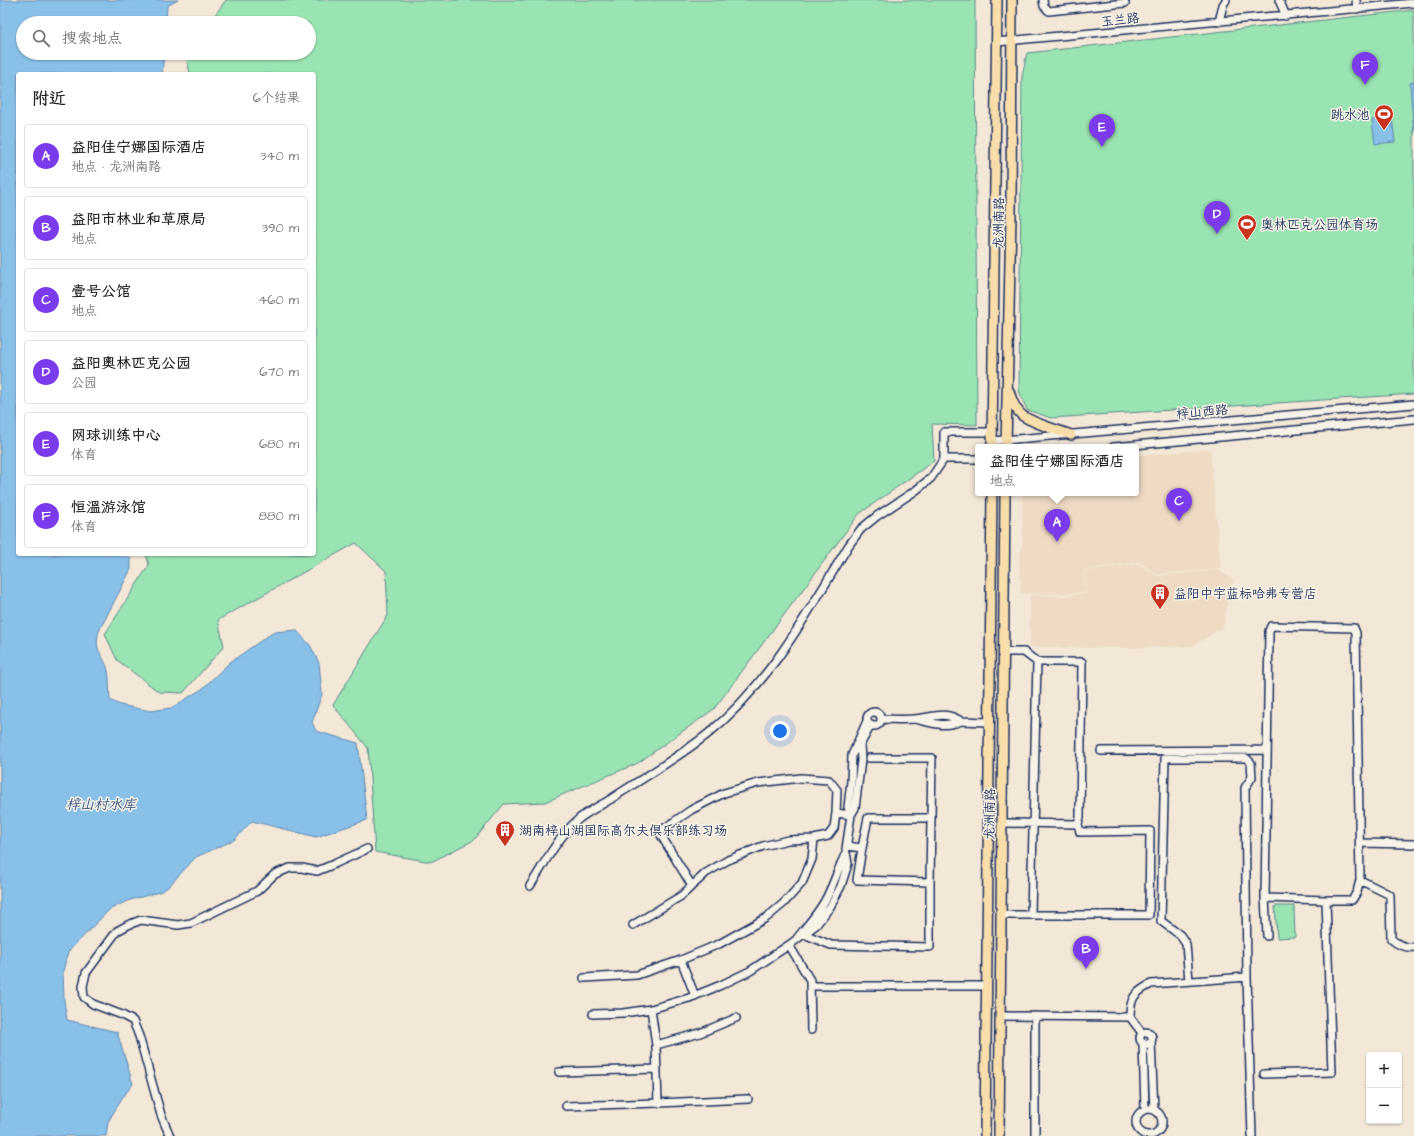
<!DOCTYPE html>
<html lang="zh">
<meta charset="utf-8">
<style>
body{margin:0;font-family:"Architects Daughter","LXGW WenKai TC",sans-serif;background:#f6f6f6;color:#222}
.controls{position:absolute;right:12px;bottom:12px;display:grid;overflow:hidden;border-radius:4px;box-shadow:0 1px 3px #0004}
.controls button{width:36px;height:36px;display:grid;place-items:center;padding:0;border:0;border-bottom:1px solid #e0e0e0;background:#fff;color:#222;font:20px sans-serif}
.you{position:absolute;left:780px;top:731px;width:14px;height:14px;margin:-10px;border:3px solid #fff;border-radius:50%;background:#1a73e8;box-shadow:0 0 0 6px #1a73e833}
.badge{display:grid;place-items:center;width:26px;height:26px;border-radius:50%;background:#7c3aed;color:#fff;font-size:13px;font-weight:700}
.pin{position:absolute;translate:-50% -33px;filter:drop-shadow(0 1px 2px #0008)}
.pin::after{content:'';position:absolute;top:21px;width:14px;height:12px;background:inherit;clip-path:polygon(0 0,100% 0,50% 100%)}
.popup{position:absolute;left:975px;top:444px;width:164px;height:52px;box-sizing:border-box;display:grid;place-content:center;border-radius:4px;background:#fff;filter:drop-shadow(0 1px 3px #0005);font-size:13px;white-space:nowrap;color:#767676}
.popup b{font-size:15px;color:#222}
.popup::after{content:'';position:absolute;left:50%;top:100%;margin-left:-8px;border:8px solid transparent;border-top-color:#fff}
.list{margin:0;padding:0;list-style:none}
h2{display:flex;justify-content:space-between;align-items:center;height:52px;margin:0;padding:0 16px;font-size:17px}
h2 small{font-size:13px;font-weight:400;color:#767676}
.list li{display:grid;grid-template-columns:26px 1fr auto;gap:12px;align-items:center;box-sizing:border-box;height:64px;margin:0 8px 8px;padding:0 8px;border:1px solid #e0e0e0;border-radius:4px}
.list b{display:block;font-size:15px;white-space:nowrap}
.list p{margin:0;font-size:13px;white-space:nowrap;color:#767676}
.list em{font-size:13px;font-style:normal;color:#767676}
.icon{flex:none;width:22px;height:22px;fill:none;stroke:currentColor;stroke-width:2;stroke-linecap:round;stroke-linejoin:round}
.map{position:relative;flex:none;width:1414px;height:1136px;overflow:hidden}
.search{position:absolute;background:#fff;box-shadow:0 1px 3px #0004;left:16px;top:16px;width:300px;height:44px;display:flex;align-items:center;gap:10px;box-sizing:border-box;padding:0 14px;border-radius:22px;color:#767676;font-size:15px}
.panel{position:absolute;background:#fff;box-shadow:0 1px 3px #0004;left:16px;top:72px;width:300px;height:484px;border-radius:4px}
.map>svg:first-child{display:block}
.built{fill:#efdac3}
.green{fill:#9ae3b2;stroke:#5a8988}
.water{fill:#89c0e7;stroke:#5d86b0}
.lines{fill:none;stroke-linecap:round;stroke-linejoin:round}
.minor-casing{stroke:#1b2f5e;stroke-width:10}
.major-casing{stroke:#1b2f5e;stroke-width:12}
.minor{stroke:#f7f3e8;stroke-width:7}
.major{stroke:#f9deab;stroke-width:9}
.labels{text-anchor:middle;stroke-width:3;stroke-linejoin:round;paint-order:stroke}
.street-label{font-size:13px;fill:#1b2f5e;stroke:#f7f3e8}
.poi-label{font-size:13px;fill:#1b2f5e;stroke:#f7f3e8;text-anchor:start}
.water-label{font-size:14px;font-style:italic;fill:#365380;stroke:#f7f3e8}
</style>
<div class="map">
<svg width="1414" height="1136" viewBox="0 0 1414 1136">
<rect width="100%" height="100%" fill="#f3e8d7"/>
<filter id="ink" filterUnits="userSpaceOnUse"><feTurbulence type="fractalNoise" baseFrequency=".025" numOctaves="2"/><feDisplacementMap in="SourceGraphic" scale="8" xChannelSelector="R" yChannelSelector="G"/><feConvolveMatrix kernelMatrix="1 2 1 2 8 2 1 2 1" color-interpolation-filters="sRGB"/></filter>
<g filter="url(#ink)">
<path class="built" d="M1210,449l11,120 -64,5 -18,-12 -55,8 2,22 -20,2 -45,-1 -2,-34 4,-19 -1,-47h114v-37z
M1139,564l18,12 61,-6 16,10 -4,8 -7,39 -30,19 -62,2 -101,-1v-52l36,1 21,-3 -2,-22z"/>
<path class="green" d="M226,0h749l2,425 -45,-1 2,37 -75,53 -145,195 -76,54 -93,39 -41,2 -30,36 -43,22 -56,-10 -7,-104 -35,-43 55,-90 -2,-44 -30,-28 -138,77 6,26 -41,47 -24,-1 -42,-32 -12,-26 44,-69 -3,-11h168v-480h-124l-4,-19 2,-2h121v-30h-100z
M1414,10v384l-363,24 -24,-8 -8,-19 3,-315 5,-23z
M1275,906h19l1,31 -18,1z"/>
<path class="water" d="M0,0h178l-11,6 -1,17h-143v30h141l-2,21h-144v480h105l8,5v10l-32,62c-5,20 2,20 8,36 3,8 2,24 3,33l10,5 30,6 21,-3 31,-19 27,-26 37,-26 9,-5 21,-2 14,15 9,18 3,31 -10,28 4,9 42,12 9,77 -51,17 -64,-16 -18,19 -38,17 -29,31 -8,4 -32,9 -18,9 -41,42 -5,19 1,30 3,19 50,12 16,52 -11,14 -14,24 -2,14h-106z
M1414,82v51l-4,-50z
M1392,117l3,25 -20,2 -3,-24z"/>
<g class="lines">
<defs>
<path id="minor" d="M1043,0l1,6 5,5 76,-8
M1279,0l7,16
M1356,0l1,9
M1219,22l4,-17 3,-5
M996,42l418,-39
M993,441l421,-37
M1113,447l301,-28
M978,459h-34v-27h49
M1004,652h20l13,10 -6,252
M1037,662h45l-2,155 -2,7
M867 719a7 7 0 1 1 14 0a7 7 0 1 1-14 0Z
M882,719c10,0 21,1 32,0 19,-1 28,-9 47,2 -16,7 -29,2 -46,-2
M961,721l28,1
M1101,751l166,-1
M869,758h63l-1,60
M851,815l-3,-8 3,-26 1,-26 15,-34
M1360,843l54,1
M847,846l15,2 -5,32 73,2 1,-64h-63l-6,30
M846,849l5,-34 4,-7 6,-48 -1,-15 11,-20
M1360,880l30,15 1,44c7,6 14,9 23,8
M530,886c15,-23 28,-50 50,-68 9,-7 21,-13 31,-19 32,-21 68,-42 98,-66 61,-50 99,-121 140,-188l12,-16 16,-13 38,-25 16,-13 13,-19
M692,886l-33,-54 32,-22 33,-17 34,-10 43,-5 28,2 8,10 -1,23
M1265,898l4,-267 2,-5 83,2 2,5 4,247 -3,12 -5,8h-26
M1001,915h148l1,-84 -70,1 -2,-8 -76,-1
M633,925l48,-29 25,-23 22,-13 35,-14 25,-6 26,-1 14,-3 6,-8 2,-15 15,2
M804,934l27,11 99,2v-65
M789,945l21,35 1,50
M681,960l14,36
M584,978l53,-3 44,-15 38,-16 47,-26 18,-15 18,-20 10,-24 2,-20
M1189,981l-3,-37 -6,-9 -19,-14 4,-163h81l5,5 1,14 -7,11 2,189
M810,986h177
M651,1009l5,36 2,58 90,-4
M593,1014l30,-1 28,-4 38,-11 32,-13 29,-14 39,-26 27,-20 14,-18 11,-21 7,-22 -2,-11c-9,17 -13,35 -23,51 -8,13 -19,25 -28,37
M1000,1016l130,1c0,-19 4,-24 21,-33l96,-7 5,159
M1035,1016v120
M1130,1017l12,16
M1140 1038a6 6 0 1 1 12 0a6 6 0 1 1-12 0Z
M1151,1042l3,68
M1143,1043l2,66
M656,1045l44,-12 36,-15
M559,1072l98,-3
M1264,1074l68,-2 -6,-172 -61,-2 2,38
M566,1106l92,-3
M1136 1122a13 13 0 1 1 26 0a13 13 0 1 1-26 0Z
M170,1136l-9,-21 -22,-79 -6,-15 -11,-6 -29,-11 -9,-7 -1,-11 3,-13 31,-42 11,-6 13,-5 37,5 13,-2 66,-32 18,-17 15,-6h12l15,3 15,-6 35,-16"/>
<path id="major" d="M1009,391c2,8 7,20 14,25 14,9 33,13 48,19
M992,447l5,-447
M1006,447l5,-230 1,-217
M985,1136l7,-643
M999,1136l6,-643"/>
</defs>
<use href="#minor" class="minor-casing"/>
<use href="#major" class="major-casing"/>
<use href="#minor" class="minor"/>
<use href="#major" class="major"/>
</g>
</g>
<defs>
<symbol id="stadium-pin" viewBox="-11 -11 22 30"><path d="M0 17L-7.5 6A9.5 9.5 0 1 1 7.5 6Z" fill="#c8321e" stroke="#f7f3e8"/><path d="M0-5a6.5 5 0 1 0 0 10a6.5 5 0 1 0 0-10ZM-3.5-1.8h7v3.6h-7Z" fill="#fff"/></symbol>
<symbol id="building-pin" viewBox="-11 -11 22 30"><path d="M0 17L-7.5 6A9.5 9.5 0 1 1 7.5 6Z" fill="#c8321e" stroke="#f7f3e8"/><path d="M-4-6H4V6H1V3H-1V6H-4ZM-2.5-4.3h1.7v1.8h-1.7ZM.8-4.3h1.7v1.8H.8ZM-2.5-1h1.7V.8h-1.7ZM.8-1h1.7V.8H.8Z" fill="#fff"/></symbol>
</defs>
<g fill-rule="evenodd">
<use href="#stadium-pin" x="1373" y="103" width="22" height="30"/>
<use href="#stadium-pin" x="1236" y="213" width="22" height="30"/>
<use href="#building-pin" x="1149" y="582" width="22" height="30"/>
<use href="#building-pin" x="494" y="819" width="22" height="30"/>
</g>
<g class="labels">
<g class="street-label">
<text transform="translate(1120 19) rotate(-6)" y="5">玉兰路</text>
<text transform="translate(998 223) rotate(-89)" y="5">龙洲南路</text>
<text transform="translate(1202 411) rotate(-5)" y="5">梓山西路</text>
<text transform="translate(989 814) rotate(-89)" y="5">龙洲南路</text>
</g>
<g class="poi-label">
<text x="1370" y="119" text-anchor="end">跳水池</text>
<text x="1261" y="229">奥林匹克公园体育场</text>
<text x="1174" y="598">益阳中宇蓝标哈弗专营店</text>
<text x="519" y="835">湖南梓山湖国际高尔夫俱乐部练习场</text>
</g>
<g class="water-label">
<text x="101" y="809">梓山村水库</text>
</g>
</g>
</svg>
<div class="controls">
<button>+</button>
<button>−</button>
</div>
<div class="you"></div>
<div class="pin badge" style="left:1057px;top:542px">A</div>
<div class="popup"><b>益阳佳宁娜国际酒店</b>地点</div>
<div class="pin badge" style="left:1086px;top:969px">B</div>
<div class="pin badge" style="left:1179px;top:521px">C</div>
<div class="pin badge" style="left:1217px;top:234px">D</div>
<div class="pin badge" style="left:1102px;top:147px">E</div>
<div class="pin badge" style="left:1365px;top:85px">F</div>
<div class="search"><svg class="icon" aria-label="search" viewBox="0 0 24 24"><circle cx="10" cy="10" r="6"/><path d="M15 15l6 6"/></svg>搜索地点</div>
<section class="panel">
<h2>附近<small>6个结果</small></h2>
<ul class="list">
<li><span class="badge">A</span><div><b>益阳佳宁娜国际酒店</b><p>地点 · 龙洲南路</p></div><em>340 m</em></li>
<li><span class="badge">B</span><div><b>益阳市林业和草原局</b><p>地点</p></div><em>390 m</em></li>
<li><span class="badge">C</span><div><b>壹号公馆</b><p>地点</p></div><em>460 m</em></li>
<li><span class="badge">D</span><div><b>益阳奥林匹克公园</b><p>公园</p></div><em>670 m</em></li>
<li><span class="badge">E</span><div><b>网球训练中心</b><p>体育</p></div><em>680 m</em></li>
<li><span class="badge">F</span><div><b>恒温游泳馆</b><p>体育</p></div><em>880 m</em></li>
</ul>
</section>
</div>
